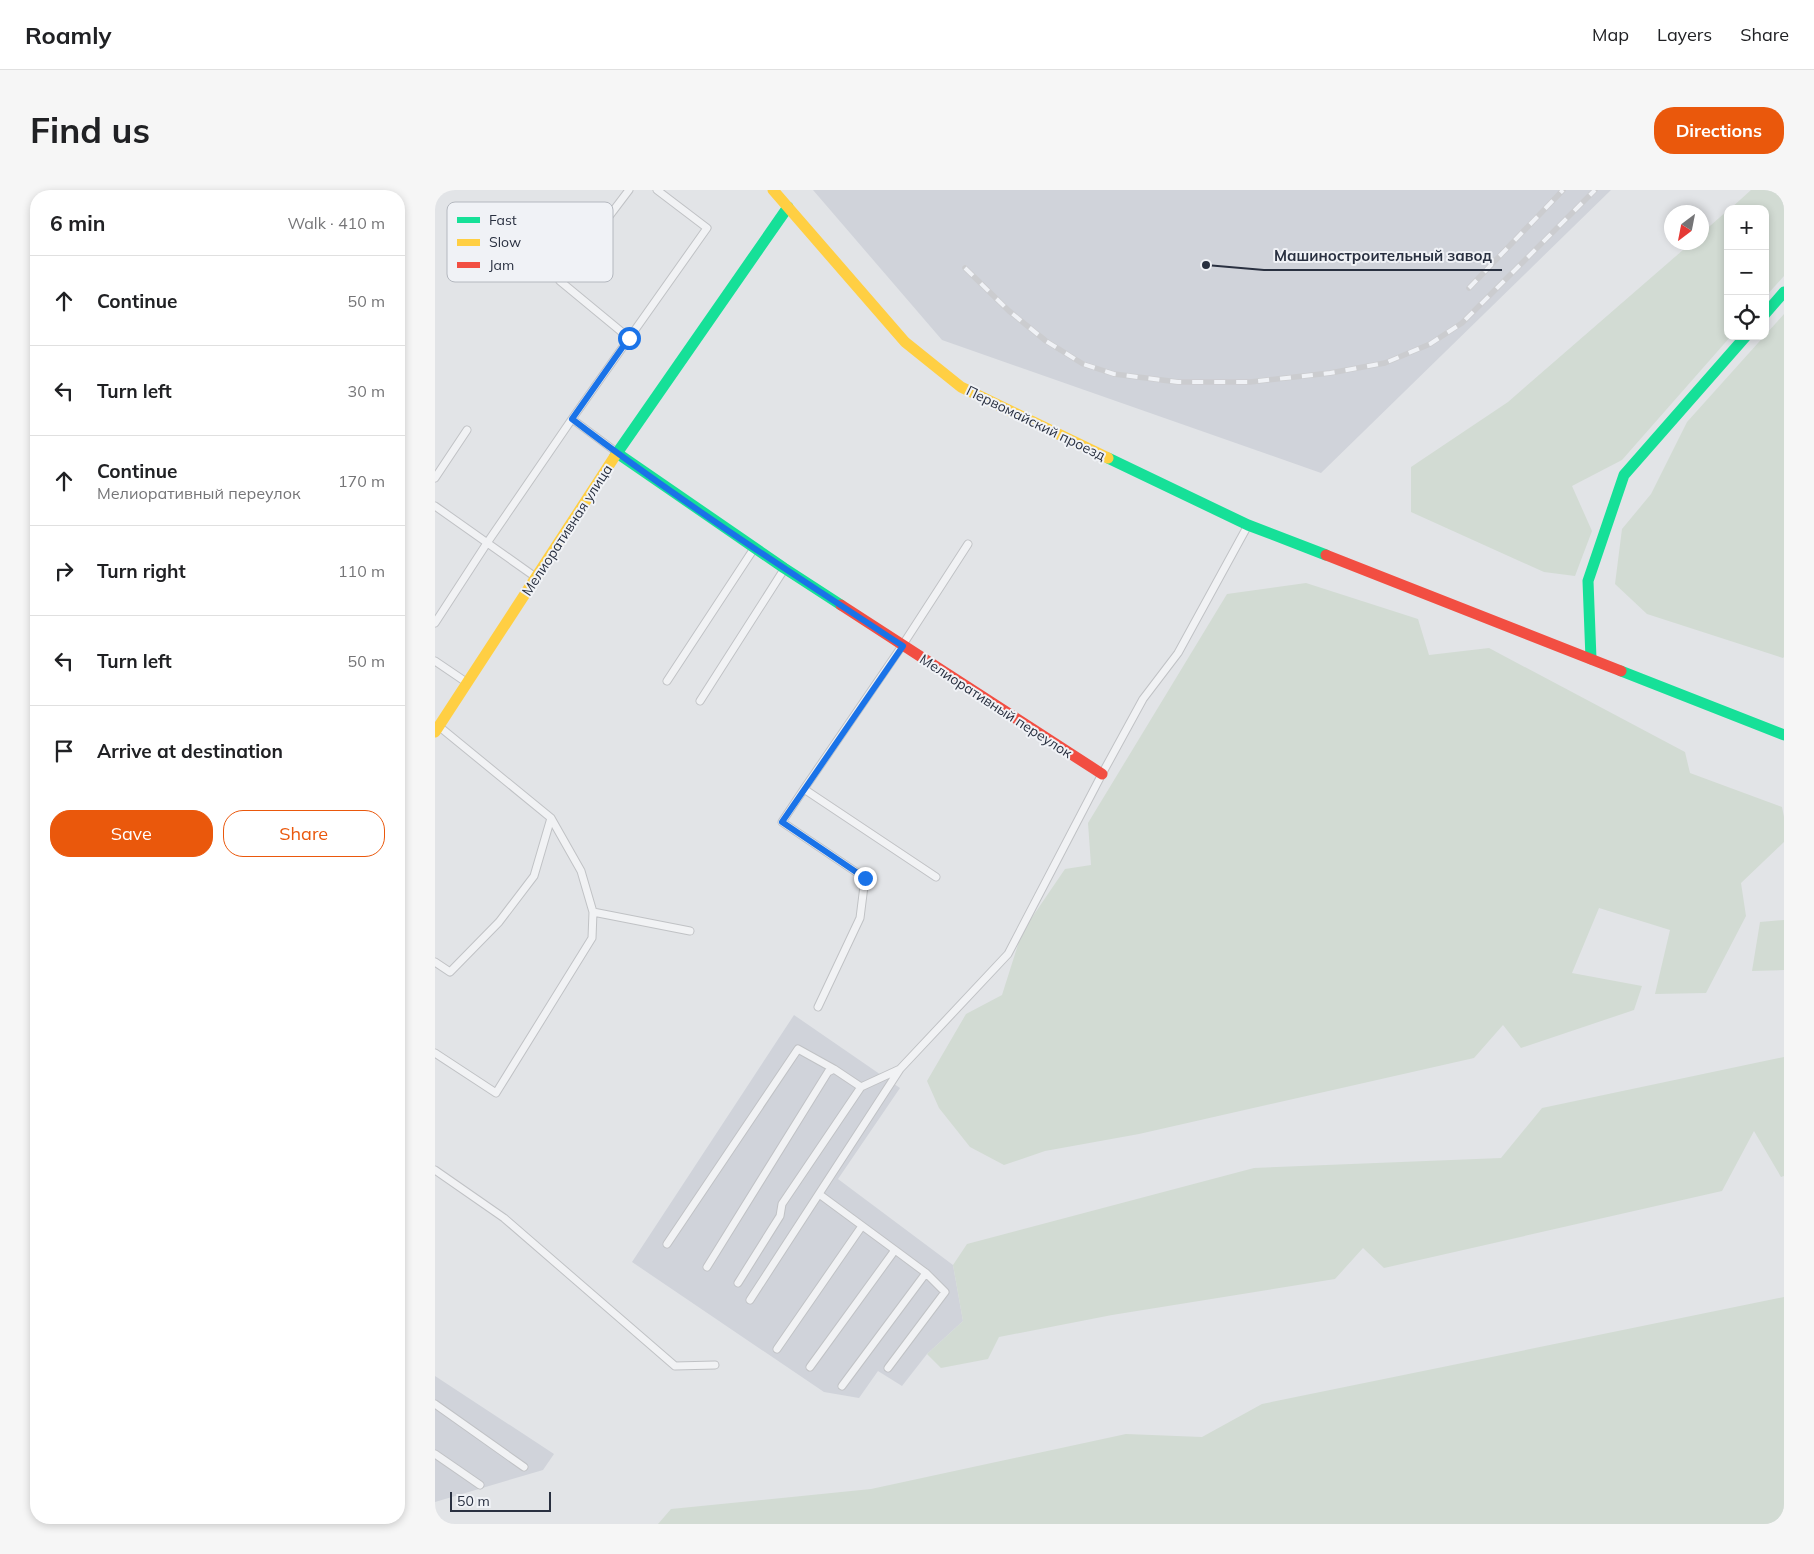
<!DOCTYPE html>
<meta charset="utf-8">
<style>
body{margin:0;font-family:Mulish,sans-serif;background:#f6f6f6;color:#202124}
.controls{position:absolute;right:15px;top:15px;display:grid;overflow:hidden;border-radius:10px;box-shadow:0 2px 8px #0003}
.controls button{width:45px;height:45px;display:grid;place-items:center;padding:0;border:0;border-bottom:1px solid #e0e0e0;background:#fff;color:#202124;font:25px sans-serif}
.compass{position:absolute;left:1229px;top:15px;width:45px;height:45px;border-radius:50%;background:#fff;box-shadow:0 2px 8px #0003;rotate:212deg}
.scale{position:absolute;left:15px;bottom:12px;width:101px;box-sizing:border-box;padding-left:5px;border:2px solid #293040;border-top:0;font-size:14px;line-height:18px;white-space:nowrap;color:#293040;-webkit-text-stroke:4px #f0f2f6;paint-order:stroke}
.stop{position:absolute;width:15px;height:15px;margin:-11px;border:4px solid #1a73e8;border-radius:50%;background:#fff}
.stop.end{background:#1a73e8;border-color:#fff;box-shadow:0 1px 5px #0008}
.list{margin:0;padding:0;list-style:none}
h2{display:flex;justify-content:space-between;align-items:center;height:65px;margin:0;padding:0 20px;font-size:21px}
h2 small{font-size:16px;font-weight:400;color:#757577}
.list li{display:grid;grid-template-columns:32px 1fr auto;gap:15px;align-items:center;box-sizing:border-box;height:90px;padding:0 20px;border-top:1px solid #e0e0e0}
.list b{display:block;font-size:19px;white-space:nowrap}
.list p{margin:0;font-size:16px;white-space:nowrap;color:#757577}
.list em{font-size:16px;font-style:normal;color:#757577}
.actions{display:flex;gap:10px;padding:15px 20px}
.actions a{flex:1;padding:11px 0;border:1px solid #ea580c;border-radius:20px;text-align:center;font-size:18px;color:#ea580c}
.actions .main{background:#ea580c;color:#fff}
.icon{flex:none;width:28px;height:28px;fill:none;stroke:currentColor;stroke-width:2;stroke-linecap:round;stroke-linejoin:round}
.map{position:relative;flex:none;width:1349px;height:1334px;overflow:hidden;border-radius:20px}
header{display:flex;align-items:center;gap:30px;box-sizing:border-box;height:70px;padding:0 25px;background:#fff;border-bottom:1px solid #e0e0e0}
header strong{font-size:24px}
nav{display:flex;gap:28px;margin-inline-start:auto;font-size:18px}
.intro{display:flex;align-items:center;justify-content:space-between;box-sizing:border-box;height:120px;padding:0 30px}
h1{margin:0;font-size:35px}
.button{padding:12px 22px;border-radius:20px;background:#ea580c;color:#fff;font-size:18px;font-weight:700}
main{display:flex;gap:30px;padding:0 30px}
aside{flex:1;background:#fff;border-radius:20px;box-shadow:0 2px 8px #0003}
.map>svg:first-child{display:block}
.built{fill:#d0d3da}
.green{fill:#d2dbd3}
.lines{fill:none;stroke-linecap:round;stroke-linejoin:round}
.lane-casing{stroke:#c0c2c5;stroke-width:9}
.lane{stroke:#f1f2f4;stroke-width:7}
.fast{stroke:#16e098;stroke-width:11}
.slow{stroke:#ffcf43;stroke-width:11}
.jam{stroke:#f24e42;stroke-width:11}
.rail-casing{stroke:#cbcccf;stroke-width:5.5}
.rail{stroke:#f0f2f6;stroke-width:4;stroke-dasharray:11;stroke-linecap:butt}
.route{stroke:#1a73e8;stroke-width:6}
.labels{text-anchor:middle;stroke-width:4;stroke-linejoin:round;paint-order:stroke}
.street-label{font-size:14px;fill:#293040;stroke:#f0f2f6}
.key{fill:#f0f2f6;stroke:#b4b8bf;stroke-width:1}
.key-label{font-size:14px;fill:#293040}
.leader{fill:none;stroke:#293040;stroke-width:2}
.callout-dot{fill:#293040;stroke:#f0f2f6;stroke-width:2}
.callout-label{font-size:15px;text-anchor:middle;font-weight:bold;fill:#293040;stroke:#f0f2f6;stroke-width:4;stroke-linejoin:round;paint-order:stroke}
</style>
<header>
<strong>Roamly</strong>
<nav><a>Map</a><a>Layers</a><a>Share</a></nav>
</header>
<div class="intro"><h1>Find us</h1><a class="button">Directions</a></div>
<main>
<aside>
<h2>6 min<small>Walk · 410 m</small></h2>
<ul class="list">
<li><svg class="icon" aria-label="ahead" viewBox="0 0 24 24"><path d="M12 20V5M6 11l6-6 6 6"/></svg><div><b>Continue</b></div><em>50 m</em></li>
<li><svg class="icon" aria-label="left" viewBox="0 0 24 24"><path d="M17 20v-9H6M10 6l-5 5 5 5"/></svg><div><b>Turn left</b></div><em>30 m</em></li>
<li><svg class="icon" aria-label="ahead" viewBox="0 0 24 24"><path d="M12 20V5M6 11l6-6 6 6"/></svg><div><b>Continue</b><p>Мелиоративный переулок</p></div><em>170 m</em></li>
<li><svg class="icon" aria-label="right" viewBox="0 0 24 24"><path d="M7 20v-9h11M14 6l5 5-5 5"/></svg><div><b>Turn right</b></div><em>110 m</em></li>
<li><svg class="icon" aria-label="left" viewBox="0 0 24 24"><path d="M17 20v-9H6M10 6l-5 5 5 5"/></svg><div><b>Turn left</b></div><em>50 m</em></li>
<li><svg class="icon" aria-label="arrive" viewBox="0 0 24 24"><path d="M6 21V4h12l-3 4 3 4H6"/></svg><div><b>Arrive at destination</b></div></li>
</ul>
<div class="actions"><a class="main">Save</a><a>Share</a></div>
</aside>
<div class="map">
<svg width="1349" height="1334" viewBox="0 0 1349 1334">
<rect width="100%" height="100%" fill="#e2e4e7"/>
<path class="built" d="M378,0h798l-290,283 -379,-133z
M359,825l106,73 -62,91 115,86 10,56 -36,33 -25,32 -24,-15 -19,27 -35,-6 -192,-130z
M0,1186l119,78 -11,16 -108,32z"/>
<path class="green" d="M1316,0h33v86l-19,21v-88h-35z
M1293,20v126h3l-109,124 -50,26 20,45 -17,45 -31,-4 -133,-60v-45l97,-65 183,-159 10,-1 1,-9z
M1349,124v343l-1,1 -136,-44 -32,-30 7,-55 29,-35 36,-72z
M871,393l112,36 11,36 60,-7 196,104 5,21 92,34 2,10v25l-43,41 5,33 -40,77 -51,1 15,-64 -71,-22 -27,65 70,13 -8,24 -113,38 -18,-23 -29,33 -335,76 -94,17 -41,14 -34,-18 -31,-39 -12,-27 39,-67 36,-19 20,-63 43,-63 26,-4 -3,-42 139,-229z
M1349,730v50l-32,1 8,-49z
M1349,867v119l-3,1 -27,-46 -32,60 -338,77 -21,-20 -28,31 -223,36 -113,22 -11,22 -47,9 -14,-14 36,-33 -10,-56 14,-21 287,-76 247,-10 41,-50z
M1349,1107v227h-1126l13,-15 200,-20 255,-55 76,3 60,-33z"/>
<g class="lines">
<defs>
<path id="lane" d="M194,0l-69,91 69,57
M180,261l-43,-32 135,-191 -50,-38
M0,288l32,-48
M0,316l99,70
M0,433l52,-80 85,-124
M0,471l31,21
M232,491l86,-131
M265,511l83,-130
M6,538l110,90 30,53 12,41 97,19
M369,599l-22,33 83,56 -5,40 -42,89
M501,687l-132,-88 98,-143 66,-102
M0,772l15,10 49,-50 35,-46 17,-58
M0,863l61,40 96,-155 1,-26
M0,980l69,48 171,148 40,-1
M232,1054l131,-195 36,20
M272,1077l121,-195 6,-3 27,18
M303,1093l42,-67 2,-12 79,-117 39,-18
M315,1110l150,-231 108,-115 94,-180 41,-75 35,-46 69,-126
M342,1159l85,-123
M375,1177l85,-117 -76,-56
M453,1178l57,-76 -19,-19
M407,1196l84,-113 -31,-23
M0,1214l89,63
M0,1264l45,31"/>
</defs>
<use href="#lane" class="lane-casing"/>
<use href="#lane" class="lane"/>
<path class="fast" d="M1330,124l19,-22
M182,263l167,115 57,37
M180,266l173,-249
M673,268l140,67 78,30
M1156,469l-3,-78 36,-106 122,-139
M1186,481l163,64"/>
<path class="slow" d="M338,0l132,152 56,45 147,71
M0,542l180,-276"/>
<path class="jam" d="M891,365l295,116
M406,415l261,169"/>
<defs>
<path id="rail" d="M530,78l44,43 37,30 37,23 31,10 64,8h72l80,-9 55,-10 45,-19 32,-21 133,-133
M1034,98l94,-98"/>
</defs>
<use href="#rail" class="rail-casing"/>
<use href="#rail" class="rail"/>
</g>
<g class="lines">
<path class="route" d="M194,148l-57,81c106,81 219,154 331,227l-121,176 83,56"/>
</g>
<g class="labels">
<g class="street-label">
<text transform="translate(601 233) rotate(26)" y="5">Первомайский проезд</text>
<text transform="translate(132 340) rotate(-57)" y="5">Мелиоративная улица</text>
<text transform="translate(561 516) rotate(33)" y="5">Мелиоративный переулок</text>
</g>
</g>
<rect x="12" y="12" width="166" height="80" rx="8" class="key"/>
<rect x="22" y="27" width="23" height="6" fill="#16e098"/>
<rect x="22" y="49" width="23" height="7" fill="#ffcf43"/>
<rect x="22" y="72" width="23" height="6" fill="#f24e42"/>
<g class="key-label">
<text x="54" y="35">Fast</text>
<text x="54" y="57">Slow</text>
<text x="54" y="80">Jam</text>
</g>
<path class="leader" d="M771 75L829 80H1067"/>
<circle class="callout-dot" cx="771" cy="75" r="5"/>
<g class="callout-label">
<text x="948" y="71">Машиностроительный завод</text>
</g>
</svg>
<div class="controls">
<button>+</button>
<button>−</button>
<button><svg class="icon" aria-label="locate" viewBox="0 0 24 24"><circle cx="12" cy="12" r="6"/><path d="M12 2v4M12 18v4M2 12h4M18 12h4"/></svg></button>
</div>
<svg class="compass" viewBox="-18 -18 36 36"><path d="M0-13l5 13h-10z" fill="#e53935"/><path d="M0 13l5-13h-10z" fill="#757577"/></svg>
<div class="scale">50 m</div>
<div class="stop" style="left:194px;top:148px"></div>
<div class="stop end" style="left:430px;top:688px"></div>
</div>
</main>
